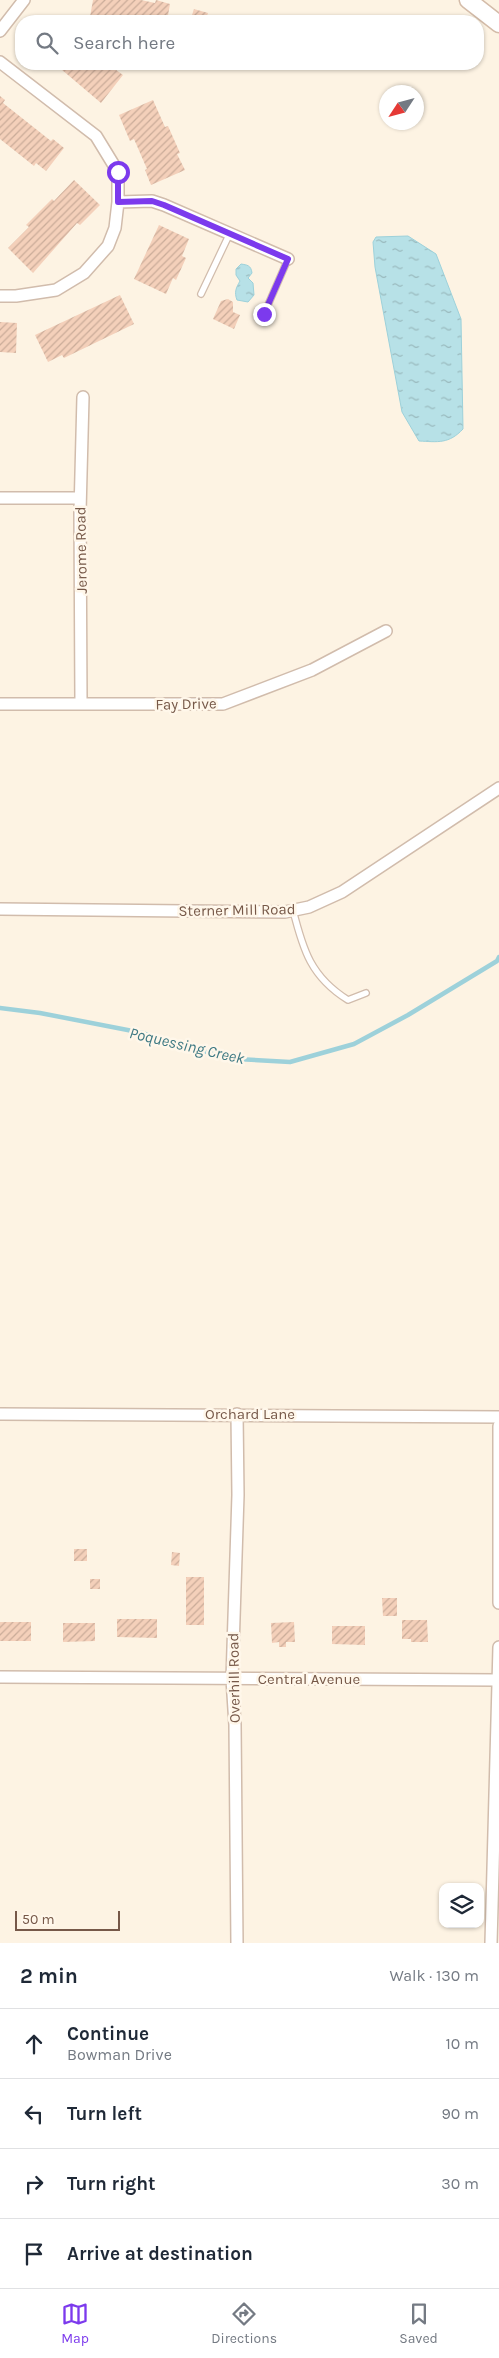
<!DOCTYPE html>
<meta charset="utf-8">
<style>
body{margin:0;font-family:Karla,sans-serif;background:#f2f2f3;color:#1f2937}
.controls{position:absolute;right:15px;bottom:15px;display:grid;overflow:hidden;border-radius:10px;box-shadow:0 1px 4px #0004}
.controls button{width:45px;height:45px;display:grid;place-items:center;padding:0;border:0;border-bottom:1px solid #e0e1e3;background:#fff;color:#1f2937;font:25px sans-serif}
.compass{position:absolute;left:379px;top:85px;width:45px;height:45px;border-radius:50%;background:#fff;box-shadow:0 1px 4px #0004;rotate:234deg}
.scale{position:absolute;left:15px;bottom:12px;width:105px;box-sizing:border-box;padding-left:5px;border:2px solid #765848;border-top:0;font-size:14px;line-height:18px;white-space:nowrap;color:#765848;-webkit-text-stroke:4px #fff7ea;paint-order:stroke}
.stop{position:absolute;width:15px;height:15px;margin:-11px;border:4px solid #7c3aed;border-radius:50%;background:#fff}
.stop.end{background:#7c3aed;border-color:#fff;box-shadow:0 1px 5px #0008}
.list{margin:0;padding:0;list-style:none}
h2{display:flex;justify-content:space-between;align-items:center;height:65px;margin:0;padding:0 20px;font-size:21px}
h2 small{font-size:16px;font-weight:400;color:#747a83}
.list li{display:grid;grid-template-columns:32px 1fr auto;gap:15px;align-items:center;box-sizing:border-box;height:70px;padding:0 20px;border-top:1px solid #e0e1e3}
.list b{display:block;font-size:19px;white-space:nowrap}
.list p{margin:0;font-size:16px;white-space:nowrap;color:#747a83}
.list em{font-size:16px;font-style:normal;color:#747a83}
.icon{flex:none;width:28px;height:28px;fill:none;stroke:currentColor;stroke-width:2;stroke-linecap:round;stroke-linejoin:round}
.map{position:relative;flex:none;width:499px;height:1943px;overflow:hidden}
.search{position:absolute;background:#fff;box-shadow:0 1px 4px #0004;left:15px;right:15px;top:15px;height:55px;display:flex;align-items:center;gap:12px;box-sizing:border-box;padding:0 18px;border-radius:20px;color:#747a83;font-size:19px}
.sheet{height:345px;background:#fff}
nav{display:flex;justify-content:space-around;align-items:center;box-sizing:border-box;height:70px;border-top:1px solid #e0e1e3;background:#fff;font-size:14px;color:#747a83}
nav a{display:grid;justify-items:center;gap:2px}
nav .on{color:#7c3aed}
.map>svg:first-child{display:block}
.water{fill:url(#water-ripples);stroke:#9dd1da}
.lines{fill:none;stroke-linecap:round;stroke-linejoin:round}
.stream{stroke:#9dd1da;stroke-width:4.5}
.building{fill:url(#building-hatch)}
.service-casing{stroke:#d1bcac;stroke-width:8}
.minor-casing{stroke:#d1bcac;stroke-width:14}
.secondary-casing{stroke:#d4bca9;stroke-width:19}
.service{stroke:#fff;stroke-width:5.5}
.minor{stroke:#fff;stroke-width:11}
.secondary{stroke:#fff;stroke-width:16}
.route{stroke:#7c3aed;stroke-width:6}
.labels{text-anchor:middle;stroke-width:5;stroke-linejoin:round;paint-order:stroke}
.street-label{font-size:15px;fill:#765848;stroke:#fff7ea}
.water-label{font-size:16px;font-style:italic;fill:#3e7983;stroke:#fff7ea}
</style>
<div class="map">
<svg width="499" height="1943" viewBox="0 0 499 1943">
<defs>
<pattern id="water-ripples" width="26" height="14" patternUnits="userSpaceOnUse" patternTransform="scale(1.25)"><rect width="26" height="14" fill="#b7e1e7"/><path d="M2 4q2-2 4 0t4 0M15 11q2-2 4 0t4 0" fill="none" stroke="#99b9bd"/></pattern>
<pattern id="building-hatch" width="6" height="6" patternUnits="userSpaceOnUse" patternTransform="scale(1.25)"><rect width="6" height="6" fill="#f4d0ba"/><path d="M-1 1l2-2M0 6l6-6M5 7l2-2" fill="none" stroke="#caac99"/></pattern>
</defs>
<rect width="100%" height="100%" fill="#fdf3e3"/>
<path class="water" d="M408,236l28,18 25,65 2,110c-14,15 -25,13 -44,12l-17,-29 -27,-145 -2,-25 3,-5z
M241,264c6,1 10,1 11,9l-4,5 5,5 1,12 -6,7 -11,-2c-3,-8 -1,-12 3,-19l-4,-6v-6z"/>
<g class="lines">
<path class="stream" d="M0,1008l40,5 103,20 27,10 66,16 54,3 64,-18 54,-29 89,-54 2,-4"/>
</g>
<path class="building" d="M93,0h48l14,3 1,-3 14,4 -3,17h-63l-14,-4z
M194,9l14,4 -1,3 18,5h-35z
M55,64h53l15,11 -22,28z
M0,96l5,4 -2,3 48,38 2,-2 11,9 -18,23 -10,-8 -2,3 -34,-27z
M153,100l12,27 3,-1 12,27 -3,1 8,16 -34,15 -6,-15 2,-1 -13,-30 -4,2 -11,-26z
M74,180l26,25 -20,20 -3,-2 -44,50 -25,-25 21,-21 -3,-2 26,-26 2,2z
M159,225l30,14 -7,17 4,2 -10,22 -3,-2 -7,16 -32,-15z
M120,295l14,29 -70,34 -2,-3 -14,7 -13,-27z
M228,299l5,3v10l7,3 -6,14 -21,-10 8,-18z
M0,322l17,1 -1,30 -16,-1z
M74,1549h13v12h-13z
M172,1552l8,1 -1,13 -8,-1z
M186,1577h18v48h-18z
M90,1579h10v10h-10z
M382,1598h15v18h-14z
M117,1619h40v19l-40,-1z
M402,1620h25l1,22h-17v-3h-9z
M0,1622h31v19h-31z
M294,1622l1,20h-9v5h-7v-5l-7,1 -1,-20z
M63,1623h32v18l-32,1z
M332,1626h33v19l-33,-1z"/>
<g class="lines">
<defs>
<path id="service" d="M201,294l29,-61
M264,314l24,-55
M293,910c10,40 18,67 55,90l18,-7"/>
<path id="minor" d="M0,31l24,-31
M0,62l96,74 22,36v30l-3,26 -7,18 -24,27 -28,17 -40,6h-16
M118,202l34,-1 12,4 124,54
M0,498h80
M81,703l-1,-191 3,-115
M0,704h223l89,-34 74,-39
M0,909l285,3 24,-5 33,-15 157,-104
M0,1414l499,3
M499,1426v177
M0,1677l497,3
M237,1943l-2,-218 -3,-46 6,-184 -1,-81
M491,1943l8,-296"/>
<path id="secondary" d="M468,0l31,24"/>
</defs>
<use href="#service" class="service-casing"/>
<use href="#minor" class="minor-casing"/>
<use href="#secondary" class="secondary-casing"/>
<use href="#service" class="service"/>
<use href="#minor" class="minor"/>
<use href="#secondary" class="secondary"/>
</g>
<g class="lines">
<path class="route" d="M118,172v30l34,-1 12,4 124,54 -24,55"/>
</g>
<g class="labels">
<g class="street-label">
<text transform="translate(81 550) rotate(-91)" y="5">Jerome Road</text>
<text transform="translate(186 704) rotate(-1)" y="5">Fay Drive</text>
<text transform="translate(237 910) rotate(-1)" y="5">Sterner Mill Road</text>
<text x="250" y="1419">Orchard Lane</text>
<text transform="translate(234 1678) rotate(-91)" y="5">Overhill Road</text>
<text x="309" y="1684">Central Avenue</text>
</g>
<g class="water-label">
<text transform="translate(187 1045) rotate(13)" y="6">Poquessing Creek</text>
</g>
</g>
</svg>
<div class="controls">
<button><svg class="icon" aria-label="layers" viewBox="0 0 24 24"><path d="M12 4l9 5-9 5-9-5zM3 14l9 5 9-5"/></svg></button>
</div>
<svg class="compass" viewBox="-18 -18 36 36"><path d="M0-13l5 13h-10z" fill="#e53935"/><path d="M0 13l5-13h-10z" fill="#747a83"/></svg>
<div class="scale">50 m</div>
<div class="stop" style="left:118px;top:172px"></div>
<div class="stop end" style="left:264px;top:314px"></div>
<div class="search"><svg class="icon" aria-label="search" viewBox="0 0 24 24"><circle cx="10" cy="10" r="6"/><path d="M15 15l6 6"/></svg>Search here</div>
</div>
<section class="sheet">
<h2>2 min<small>Walk · 130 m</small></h2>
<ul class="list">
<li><svg class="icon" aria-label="ahead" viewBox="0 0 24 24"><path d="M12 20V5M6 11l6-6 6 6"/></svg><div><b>Continue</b><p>Bowman Drive</p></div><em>10 m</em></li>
<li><svg class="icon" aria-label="left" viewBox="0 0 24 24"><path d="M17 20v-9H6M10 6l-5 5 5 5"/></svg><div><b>Turn left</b></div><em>90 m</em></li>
<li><svg class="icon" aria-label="right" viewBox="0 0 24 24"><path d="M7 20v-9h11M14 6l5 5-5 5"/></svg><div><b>Turn right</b></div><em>30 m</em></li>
<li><svg class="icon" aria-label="arrive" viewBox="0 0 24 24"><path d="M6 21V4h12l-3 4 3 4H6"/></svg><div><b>Arrive at destination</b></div></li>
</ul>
</section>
<nav>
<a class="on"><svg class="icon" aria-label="map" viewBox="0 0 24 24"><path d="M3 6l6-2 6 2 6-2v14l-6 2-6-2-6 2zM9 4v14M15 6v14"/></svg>Map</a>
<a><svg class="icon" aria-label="directions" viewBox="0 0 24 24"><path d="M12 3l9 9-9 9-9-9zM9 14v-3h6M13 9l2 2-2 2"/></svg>Directions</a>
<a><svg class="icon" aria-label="saved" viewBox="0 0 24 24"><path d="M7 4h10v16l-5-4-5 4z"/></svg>Saved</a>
</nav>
